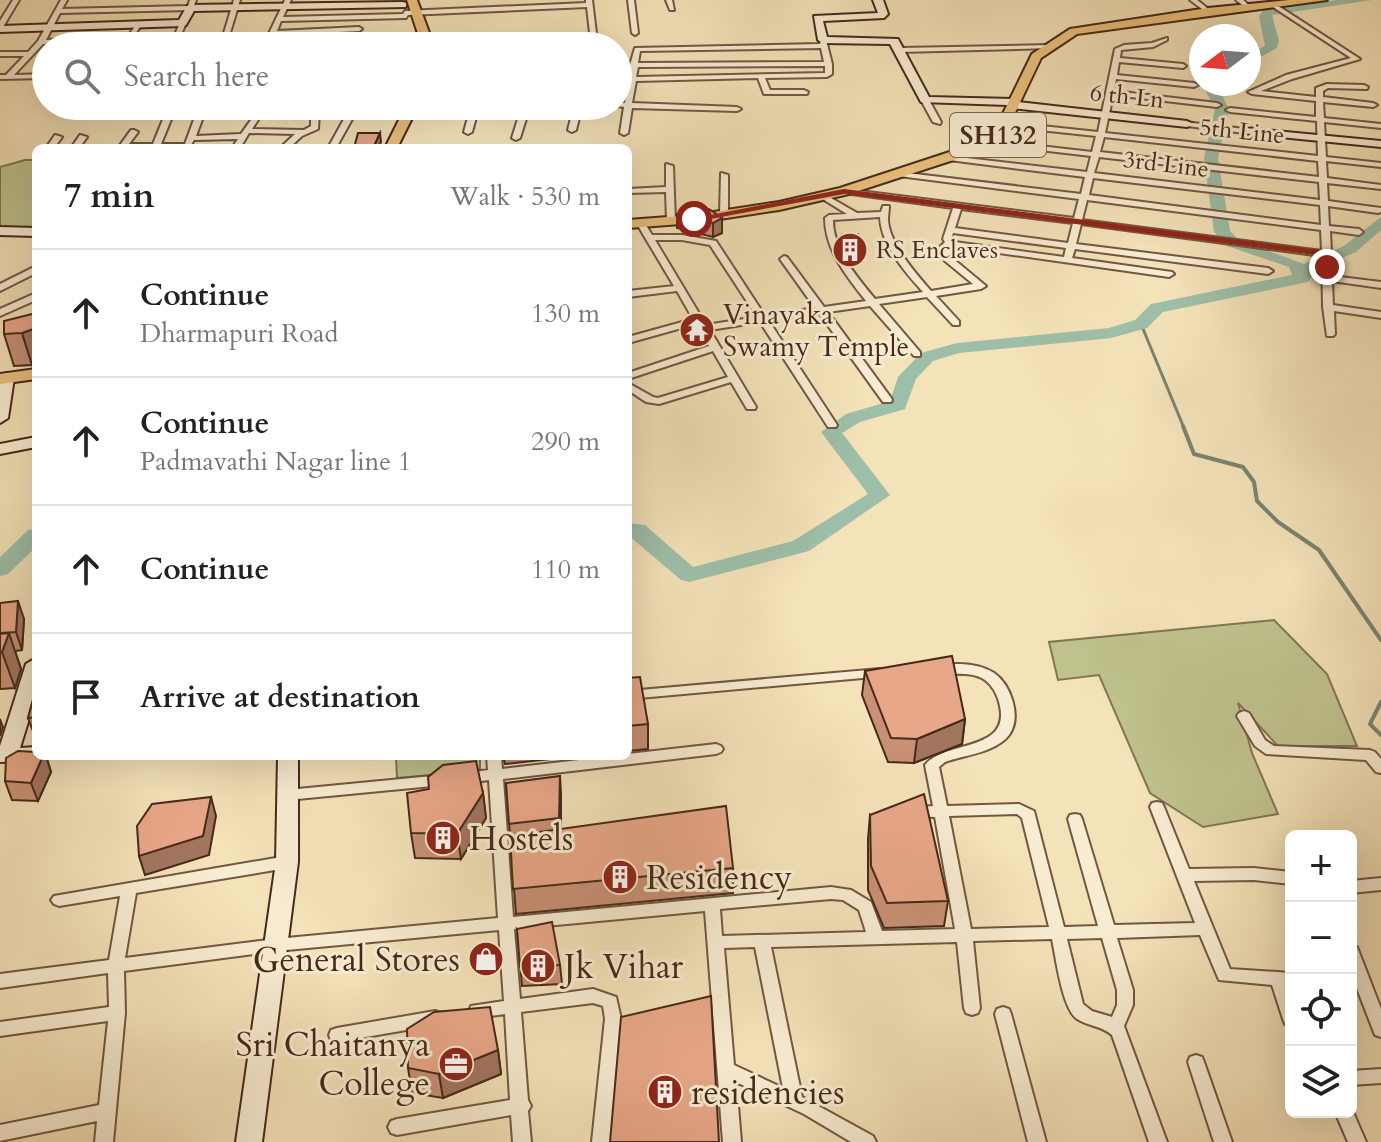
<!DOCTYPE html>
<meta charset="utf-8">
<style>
body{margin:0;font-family:Cardo,serif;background:#f2f2f2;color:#222}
.controls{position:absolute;right:24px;bottom:24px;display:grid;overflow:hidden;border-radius:12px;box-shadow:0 8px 32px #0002}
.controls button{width:72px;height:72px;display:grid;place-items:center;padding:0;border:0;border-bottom:2px solid #e0e0e0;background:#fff;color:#222;font:40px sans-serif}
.compass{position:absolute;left:1189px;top:24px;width:72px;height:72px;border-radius:50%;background:#fff;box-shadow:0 8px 32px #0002;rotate:254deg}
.stop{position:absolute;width:24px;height:24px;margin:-18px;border:6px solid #8f2418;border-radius:50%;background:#fff}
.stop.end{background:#8f2418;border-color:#fff;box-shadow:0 2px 8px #0008}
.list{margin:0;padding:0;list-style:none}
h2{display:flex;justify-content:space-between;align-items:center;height:104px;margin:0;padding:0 32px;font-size:34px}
h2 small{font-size:26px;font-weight:400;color:#767676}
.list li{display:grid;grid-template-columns:52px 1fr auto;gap:24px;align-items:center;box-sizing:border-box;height:128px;padding:0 32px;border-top:2px solid #e0e0e0}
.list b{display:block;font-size:30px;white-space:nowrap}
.list p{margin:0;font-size:26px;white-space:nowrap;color:#767676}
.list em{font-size:26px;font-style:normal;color:#767676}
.icon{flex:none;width:44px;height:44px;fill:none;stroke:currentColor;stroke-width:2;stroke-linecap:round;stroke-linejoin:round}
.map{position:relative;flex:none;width:1381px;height:1142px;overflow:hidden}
.search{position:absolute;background:#fff;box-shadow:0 8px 32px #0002;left:32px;top:32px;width:600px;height:88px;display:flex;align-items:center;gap:20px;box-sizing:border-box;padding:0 28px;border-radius:44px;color:#767676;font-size:30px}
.panel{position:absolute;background:#fff;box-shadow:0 8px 32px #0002;left:32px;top:144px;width:600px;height:616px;border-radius:12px}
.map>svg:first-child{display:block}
.green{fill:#bfc28d;stroke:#827653;stroke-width:2}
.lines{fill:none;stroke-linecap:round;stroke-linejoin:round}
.stream-far1{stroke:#7a836f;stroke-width:3}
.stream{stroke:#7a836f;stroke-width:4}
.river{fill:#9dbfa9;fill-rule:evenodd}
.street-casing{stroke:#725741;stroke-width:4}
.secondary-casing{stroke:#462919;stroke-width:4}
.primary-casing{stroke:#462919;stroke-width:4}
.street{fill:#f8ecd2;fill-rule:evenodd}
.secondary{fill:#f8ecd2;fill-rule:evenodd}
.primary{fill:#eac17c;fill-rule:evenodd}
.wall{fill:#c89075;stroke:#462919;stroke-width:2}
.shaded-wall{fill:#a2755f;stroke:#462919;stroke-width:2}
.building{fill:#e8a788;stroke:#462919;stroke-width:2}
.route{fill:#8f2418}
.labels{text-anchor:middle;stroke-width:6;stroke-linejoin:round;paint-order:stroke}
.far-street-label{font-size:24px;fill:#462919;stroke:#f8ecd2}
.far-poi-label{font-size:24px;fill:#462919;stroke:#f8ecd2;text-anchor:start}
.shield{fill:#f8ecd2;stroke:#7b6450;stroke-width:2}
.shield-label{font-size:26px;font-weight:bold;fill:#462919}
.poi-label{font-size:28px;fill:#462919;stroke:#f8ecd2;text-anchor:start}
.near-poi-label{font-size:34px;fill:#462919;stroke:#f8ecd2;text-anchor:start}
</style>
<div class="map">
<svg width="1381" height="1142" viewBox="0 0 1381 1142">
<rect width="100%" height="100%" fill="#f4e2b9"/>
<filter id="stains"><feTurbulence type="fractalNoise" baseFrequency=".0025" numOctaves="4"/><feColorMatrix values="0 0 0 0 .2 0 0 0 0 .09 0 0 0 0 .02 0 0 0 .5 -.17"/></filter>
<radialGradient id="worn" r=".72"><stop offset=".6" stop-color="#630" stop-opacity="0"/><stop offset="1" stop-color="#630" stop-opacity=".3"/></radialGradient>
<path class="green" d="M25,160h11v70l-36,-1v-62z
M1274,620l53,54 30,72h-79l-40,-43 14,50 26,61 -75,13 -53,-34 -51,-118 -41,5 -9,-38z
M396,756h84v15l-83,7z"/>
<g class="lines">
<path class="stream-far1" d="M1141,324l43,104"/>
<path class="stream" d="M1183,426l11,28 49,13 11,15 3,19 21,21 41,28 62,90
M1381,702l-11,22 11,11"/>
<path class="river" d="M1337,0h35l-100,15 7,26 -2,7 -28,15v-9l16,-8 -6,-30 5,-7z
M1202,84h14l13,25 -11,49 12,73 9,9 65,24 40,-18 37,-29v13l-25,22 -38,16 -10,14 -145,30 -16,16 -36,10 -152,15 -26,8 -17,18 -11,30 -45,13 -18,11 48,62 -81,56 -120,31 -8,-2 -53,-45v-12l17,2 48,42 100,-26 75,-47 -47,-62 25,-18 44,-13 8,-24 23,-24 36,-10 152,-15 26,-8 16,-16 141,-29 -3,-8 -62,-21 -13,-14 -10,-74 11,-49z
M36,529v18l-28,27 -8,2v-19l28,-27z"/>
<defs>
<path id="street" d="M13,0h6l-16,27 -3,2v-8z
M61,0h6l-5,9 126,-3 2,-6h6l-3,8 -3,2 -130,3 -14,27 77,-3 6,-2 8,-12 5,1 -9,13 -9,4 -81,3 -29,31 32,-1v4l-46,1v-4h6l18,-19h-24v-4h28l10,-11z
M234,0h6l-14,46h-6z
M285,0h6l-8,17 120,-3 2,-3 181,-8v-3h6l4,33 -3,13h-6l3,-13 -3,-26 -179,8 -2,3 -125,3 -4,10 82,-4 3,2 -3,2 -84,4 -6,11h-6z
M628,0h6l4,33 -3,2 -3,-2z
M666,0h6l2,10h-4z
M1190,0h7l14,11 -5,1z
M1236,0h7l8,7 -5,1z
M1272,2l88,57 -68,20 -31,12 55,6v-9l11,-4 37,1 4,2 -1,2 -39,-1 -5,3v6l50,6 4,2 -4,2 -50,-5 1,16 57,6v4l-57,-6 2,35 55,6v4l-55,-6 1,17 54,7v4l-54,-6 1,18 53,7v4l-3,1 -50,-7 1,20 30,3 4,3 -4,3 -29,-4 2,45 49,6v6l-49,-7 1,24 48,7v6l-47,-7 1,23 -2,2h-6l-4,-29 -1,-51 -241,-32 -5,20 192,24 5,3 -5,3 -193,-25 -3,9 100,14 2,2 -5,3 -219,-31 -3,3 4,8 35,29 -5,3 -45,7 23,25v4h-6l-26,-28 -48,7 41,48v4h-6l-44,-50 -42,6 63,86 1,2 -1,2h-8l-64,-89 -50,8 68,104 -1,2h-8l-68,-105 -50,8 46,77 -1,2h-8l-16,-27 -72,22 -13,-2 -18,-12v-7l25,14 5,1 70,-21 -15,-26 -85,28v-6l81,-27 -13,-22 -68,19v-6l65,-18 -16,-28 -49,6v-6l46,-5 -37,-62 1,-2h6l8,13h30l34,6 49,75 50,-8 -35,-49 4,-3 3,1 37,50 42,-6c-19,-24 -41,-51 -41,-83l4,-3 18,-1 -26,-16 -1,-2 4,-2 33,19 24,-1 2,-6h6c0,4 -1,9 -1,13 0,23 28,55 43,72l42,-7 -28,-23 -7,-12 7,-7 -2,-3 10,-31 -109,-15 -4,-2 4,-2 230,29 5,-19 -180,-23 -4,-2 4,-2 182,22 4,-17 -136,-17 -4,-2 4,-2 138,16 4,-16 -102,-12 -4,-2 4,-2 103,12 4,-16 -93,-10 -4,-2 4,-2 95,10 17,-83 9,-4 28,-2 15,-5v2l-14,7 -32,3 -1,8 63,6 3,2 -3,2 -64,-6 -2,13 77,8 4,2 -4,2 -78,-8 -2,12 103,12 4,2 -4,2 -104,-12 -8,38 213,23 -1,-35 -87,-9 -4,-2 4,-2 86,9v-16l-64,-7 -4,-2 38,-17 65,-17 -81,-53 -1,-1zM1104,137l214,24 1,16 -219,-25zM1099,157l220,25 1,18 -226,-27zM1093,178l227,27 1,20 -232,-30zM1087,200l234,30 1,21 -240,-31zM961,209l112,14 -5,20 -113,-15zM880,217c1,28 25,55 43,75l-48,7c-18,-22 -42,-49 -42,-79zM953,233l113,15 -2,9 -109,-15 -4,-3zM655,240h27l28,5 47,72 -51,8z
M183,21l3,2 -10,23h-6l10,-23z
M821,39l5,1 6,24v10l-5,3 -62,1 5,12h34l4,2 -1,2h-43l-6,-16 -122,3 -4,22 105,4 4,2 -4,2 -105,-3 -4,25 -4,2 -4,-2 4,-26 -7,-1 1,-3h7l3,-22h-10v-4h11l1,-12 5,-17 185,-4zM821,48l3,14 -186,1 2,-12zM825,66v7l-189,4 2,-10z
M1050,45l3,2 -1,1 -152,4 -3,-2 3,-2z
M922,98l7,2 12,22 -1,2 -7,-2 -12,-22z
M199,106h8l-11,30 45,-2 20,-28h4v4l138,-4h9l3,2 -4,2 -55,2 -20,36h-8l20,-36 -29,1 -1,16 -16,7 -13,12h-9l15,-14 -46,-1 -9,15h-8l6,-9 -44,1 -5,8h-71l13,-18h3l4,2 -9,12h24l11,-27 4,-2 4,2 -11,27h24zM311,113v13l-7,4 -52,-1 10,-15z
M471,106h8l-7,26 -4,2 -4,-2z
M522,106h8l-10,32 -4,2 -4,-2z
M574,106h8l-6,24 -4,2 -4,-2z
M1184,122l61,7 4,2 -4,2 -58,-7h-3z
M55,135l7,2 -8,11h-8z
M80,135l7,2 -8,11h-8z
M666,164l7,2 2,55 -4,3 -4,-3 -1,-29 -38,1v-4l38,-2z
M721,173l7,2v40l-4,3 -4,-3z
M36,266v7l-36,18v-7z
M36,293v7l-36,16v-7z
M957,664c13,0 26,2 37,9 17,12 28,44 15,62 -14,18 -45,20 -64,27l-6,5 8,39 72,-2 15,7 30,116 34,-1 -30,-107 2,-4 5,-1 5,1 2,4 32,106 81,-2 -45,-116 2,-4 5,-1 5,1 2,4 25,62 65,-1 37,4v12l-37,-4 -60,1 36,88 61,4v14l-3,-1 3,8v32l-6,-2 -2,-5 -11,-34 -53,-5 -19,-45 -83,3 16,52v15l-9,21 43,116h-18l-37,-107c-10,-9 -24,-9 -35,-16 -15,-11 -21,-61 -25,-80l-79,2 7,67 -2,5 -6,2 -6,-2 -2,-5 -7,-66 -186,5 31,150 71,39 3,6h-25l-47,-28 -68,-32 5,60h-18l-18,-231 -191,18 6,70 73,-10 23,8 5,22 -11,123h-18l13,-123 -2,-13 -10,-3 -72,9 7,88 3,6 -3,5 3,31h-18l-2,-27 -114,20 -6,-2 -3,-6 3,-6 6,-2 113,-19 -5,-86 -28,4 -6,-2 -2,-5 2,-5 33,-5 -5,-71 -223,21 -152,20 1,42 -12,129h-18l2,-21 -97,20v-16l99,-20 9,-84 -108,15v-14l109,-15 -1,-34 -108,15v-14l109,-14 11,-64 -61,10 -5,-2 -3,-4 3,-4 233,-40 5,2 2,4 -2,4 -5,2 -151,25 -11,65 151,-19 222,-21 -9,-138 -23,3 -5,-1 -2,-4 2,-4 27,-4 -1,-14h14l1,13 111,-13h15v-2l88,-10 5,2 2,3 -2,3 -5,2 -213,25 10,138 318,-30 20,3 20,12 11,29 73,-2 -20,-112 -27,-1 -2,-4 2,-4 25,-2 -8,-41c20,-25 85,-13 75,-59 -2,-10 -7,-20 -15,-26 -17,-12 -41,-1 -53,-11l6,-4zM1017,814l5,4 27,109 -78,2 -22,-113zM831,899l12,1 16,10 7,22 -144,4 -2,-27zM1102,938l15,52v15l-5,12 -20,-6 -9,-7 -16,-65zM755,947l28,141 -49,-23 -10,-117z
M880,669l7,4 -2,3 -257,23v-8z
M1244,711l5,2 16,27 9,6 96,4 5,2 6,7v14l-5,-1 -10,-12 -100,-6 -11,-8 -18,-30 2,-3z
M443,775l5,1 2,4 -2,4 -5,1 -156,15 -5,-1 -2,-4 2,-4 5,-1z
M1381,878v12l-30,3v-12z
M1351,946l6,1 2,5 22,57v28l-6,-2 -2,-5 -22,-57z
M1003,1007l6,2 2,5 35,128h-18l-33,-128 2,-5z
M435,1011l6,2 2,5 -2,5 -6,2 -98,17 -6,-2 -2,-5 2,-5 6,-2z
M1196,1055l6,2 2,5 28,80h-18l-26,-80 2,-5z
M1381,1069v14l-30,2v-14z
M1351,1108l2,4 13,30h-18l-13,-30h16z"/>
<path id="secondary" d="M873,0h10l5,14 -4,4 -61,3 4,16 71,2 31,58 84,2 5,3 169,19 6,3 -6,3 -175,-19 -5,-3 -86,-3 -31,-58 -67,-1 -5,-3 -4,-24 64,-3z
M403,2l3,1v4l-212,4 -8,14 -3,1 -183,6v-6l179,-6 8,-14 3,-1z
M1245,128l136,13v6l-140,-14v-4z
M0,227l36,1v8l-36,-1z
M6,373l8,5 -6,40 -8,5v-47z
M36,437v10l-36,7v-10z
M36,658v38l-16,52 16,-1v9h9l-9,5 -36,1v-16l26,-82z
M278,756h20v106l-36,280h-26l40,-280z"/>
<path id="primary" d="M407,0h10l17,46h-12z
M1289,0h38l-250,34 -36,24 -37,78 -23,15 -132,43 -70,16 -85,13 -66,5v-8l66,-5 85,-13 61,-14 131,-43 22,-11 39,-80 38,-25 138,-21z
M406,106h12l-21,42h-12z
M36,369v10l-36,5v-10z"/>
</defs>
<use href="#street" class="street-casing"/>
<use href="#secondary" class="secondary-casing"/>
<use href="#primary" class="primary-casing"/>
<use href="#street" class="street"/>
<use href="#secondary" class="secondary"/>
<use href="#primary" class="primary"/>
</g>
<path class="wall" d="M677,214l45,4v15l-9,4 -36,-9z
M842,235l19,9 -1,10 -13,1 -5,-10z
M36,313l-4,52 -18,1 -10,-32z
M0,603l24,16 -2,31 -7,1 6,18 -6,19 -15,1z
M865,671l100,48 -3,25 -48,19 -26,-1 -26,-67z
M628,678l20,46v25l-20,2z
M36,689v50l-8,-21z
M36,756h10l5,16 -13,29 -26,-1 -7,-19z
M503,756h75l-73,8z
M506,783l55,11v35l172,39v25l-217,21z
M483,793l3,25 -25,41 -46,-1 -4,-25z
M870,815l78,86 -4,25 -60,2 -16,-38v-51z
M517,929l43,36 2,19 -40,2z
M498,1050l3,24 -58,24 -31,-5 -4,-25z"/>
<path class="shaded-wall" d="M380,133l1,9 -3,6h-5z
M722,218v15l-9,4v-14z
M36,328v35l-4,2 -10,-32z
M18,601l6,18 -2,31 -6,-18z
M9,633l12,36 -6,19 -13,-36z
M0,719l3,8 -3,9z
M965,719l-3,25 -48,19 3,-24z
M43,756h3l5,16 -13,29 -7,-18z
M560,776l1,18v42l-2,-18z
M483,793l3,25 -25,41 -4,-25z
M211,797l5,19 -7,39 -64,20 -6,-19z
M498,1050l3,24 -58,24 -4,-24z"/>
<path class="building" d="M358,133h22l-7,15h-19z
M709,209l13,9 -9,5 -36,-9z
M858,234l3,10 -14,1 -5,-10z
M36,313v15l-14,5 -18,1v-13z
M18,601l-2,31 -16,1v-30z
M9,633l-7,19h-2v-18z
M952,656l13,63 -48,20 -26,-1 -26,-67z
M640,677l8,47 -20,2v-48z
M36,689v28l-8,1z
M18,751l18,1v4h7l-12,27 -26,-2 1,-23z
M476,761l7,32 -26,41 -46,-1 -4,-40 22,-4 -1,-12 15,-12z
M560,776l-1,42 -50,6 -3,-41z
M924,794l24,107 -61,2 -16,-37 -1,-51z
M211,797l-8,39 -64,20 -2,-30 15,-22z
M726,806l7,62 -220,21 -3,-53z
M552,922l8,43 -40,2 -3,-38z
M711,996l8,146h-109l11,-125z
M490,1007l8,43 -59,24 -31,-6 -1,-39 27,-17z"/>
<path class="route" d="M844,189l483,62 5,3v13l-8,2 -2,-13 -478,-62 -150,28 -4,-3z"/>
<defs>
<symbol id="building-disc" viewBox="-11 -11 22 22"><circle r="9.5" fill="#8f2418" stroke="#f8ecd2"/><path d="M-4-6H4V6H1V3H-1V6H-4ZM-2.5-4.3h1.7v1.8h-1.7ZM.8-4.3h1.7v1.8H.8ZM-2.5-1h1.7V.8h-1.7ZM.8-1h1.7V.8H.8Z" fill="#fff"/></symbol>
<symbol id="temple-disc" viewBox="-11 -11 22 22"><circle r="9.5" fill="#8f2418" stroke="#f8ecd2"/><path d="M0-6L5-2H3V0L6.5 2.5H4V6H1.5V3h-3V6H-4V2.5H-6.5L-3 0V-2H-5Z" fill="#fff"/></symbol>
<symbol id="shop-disc" viewBox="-11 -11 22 22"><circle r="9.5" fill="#8f2418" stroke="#f8ecd2"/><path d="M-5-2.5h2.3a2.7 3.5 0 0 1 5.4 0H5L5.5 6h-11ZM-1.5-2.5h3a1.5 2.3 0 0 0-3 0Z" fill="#fff"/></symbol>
<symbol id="office-disc" viewBox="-11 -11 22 22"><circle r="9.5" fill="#8f2418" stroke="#f8ecd2"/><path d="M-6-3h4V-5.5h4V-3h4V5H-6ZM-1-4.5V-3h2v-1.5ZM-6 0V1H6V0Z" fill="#fff"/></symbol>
</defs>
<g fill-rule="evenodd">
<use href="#building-disc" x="830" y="230" width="40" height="40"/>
<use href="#temple-disc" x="677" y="310" width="40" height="40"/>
<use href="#building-disc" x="423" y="818" width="40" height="40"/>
<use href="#building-disc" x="600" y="857" width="40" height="40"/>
<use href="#shop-disc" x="466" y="939" width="40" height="40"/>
<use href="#building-disc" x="518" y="946" width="40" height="40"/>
<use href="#office-disc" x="436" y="1044" width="40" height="40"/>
<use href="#building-disc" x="645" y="1072" width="40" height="40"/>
</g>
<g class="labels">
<g class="far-street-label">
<text transform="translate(1127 96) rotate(6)" y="8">6 th Ln</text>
<text transform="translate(1242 131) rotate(6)" y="8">5th Line</text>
<text transform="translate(1166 164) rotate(7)" y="8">3rd Line</text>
</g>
<g class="far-poi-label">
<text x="876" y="258">RS Enclaves</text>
</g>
<rect class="shield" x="950" y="113" width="96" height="44" rx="6"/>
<g class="shield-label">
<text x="998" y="144">SH132</text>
</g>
<g class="poi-label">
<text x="723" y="324">Vinayaka<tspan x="723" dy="32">Swamy Temple</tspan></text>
</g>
<g class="near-poi-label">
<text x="469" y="850">Hostels</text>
<text x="646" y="889">Residency</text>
<text x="460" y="971" text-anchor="end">General Stores</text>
<text x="564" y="978">Jk Vihar</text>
<text x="430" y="1056" text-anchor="end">Sri Chaitanya<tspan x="430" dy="39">College</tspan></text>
<text x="691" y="1104">residencies</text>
</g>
</g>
<rect width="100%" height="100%" filter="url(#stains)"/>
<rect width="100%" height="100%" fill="url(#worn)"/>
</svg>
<div class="controls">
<button>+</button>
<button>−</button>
<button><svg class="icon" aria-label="locate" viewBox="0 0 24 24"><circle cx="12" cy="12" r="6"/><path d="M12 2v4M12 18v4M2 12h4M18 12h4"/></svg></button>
<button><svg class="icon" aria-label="layers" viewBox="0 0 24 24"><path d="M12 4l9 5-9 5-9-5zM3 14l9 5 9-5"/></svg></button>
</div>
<svg class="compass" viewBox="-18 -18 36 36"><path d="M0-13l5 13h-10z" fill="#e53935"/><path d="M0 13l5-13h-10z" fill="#767676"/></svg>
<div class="stop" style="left:694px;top:219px"></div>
<div class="stop end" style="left:1327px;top:267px"></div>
<div class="search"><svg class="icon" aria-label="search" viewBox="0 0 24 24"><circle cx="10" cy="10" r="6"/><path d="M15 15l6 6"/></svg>Search here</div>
<section class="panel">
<h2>7 min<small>Walk · 530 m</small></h2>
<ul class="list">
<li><svg class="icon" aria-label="ahead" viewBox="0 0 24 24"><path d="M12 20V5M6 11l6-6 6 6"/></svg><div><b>Continue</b><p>Dharmapuri Road</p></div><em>130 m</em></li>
<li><svg class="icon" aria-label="ahead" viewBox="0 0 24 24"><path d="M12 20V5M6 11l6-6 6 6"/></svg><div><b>Continue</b><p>Padmavathi Nagar line 1</p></div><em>290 m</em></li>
<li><svg class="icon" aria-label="ahead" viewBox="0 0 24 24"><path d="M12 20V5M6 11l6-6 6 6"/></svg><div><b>Continue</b></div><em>110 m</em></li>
<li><svg class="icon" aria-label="arrive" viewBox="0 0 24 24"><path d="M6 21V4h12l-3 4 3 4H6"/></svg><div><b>Arrive at destination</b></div></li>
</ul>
</section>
</div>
